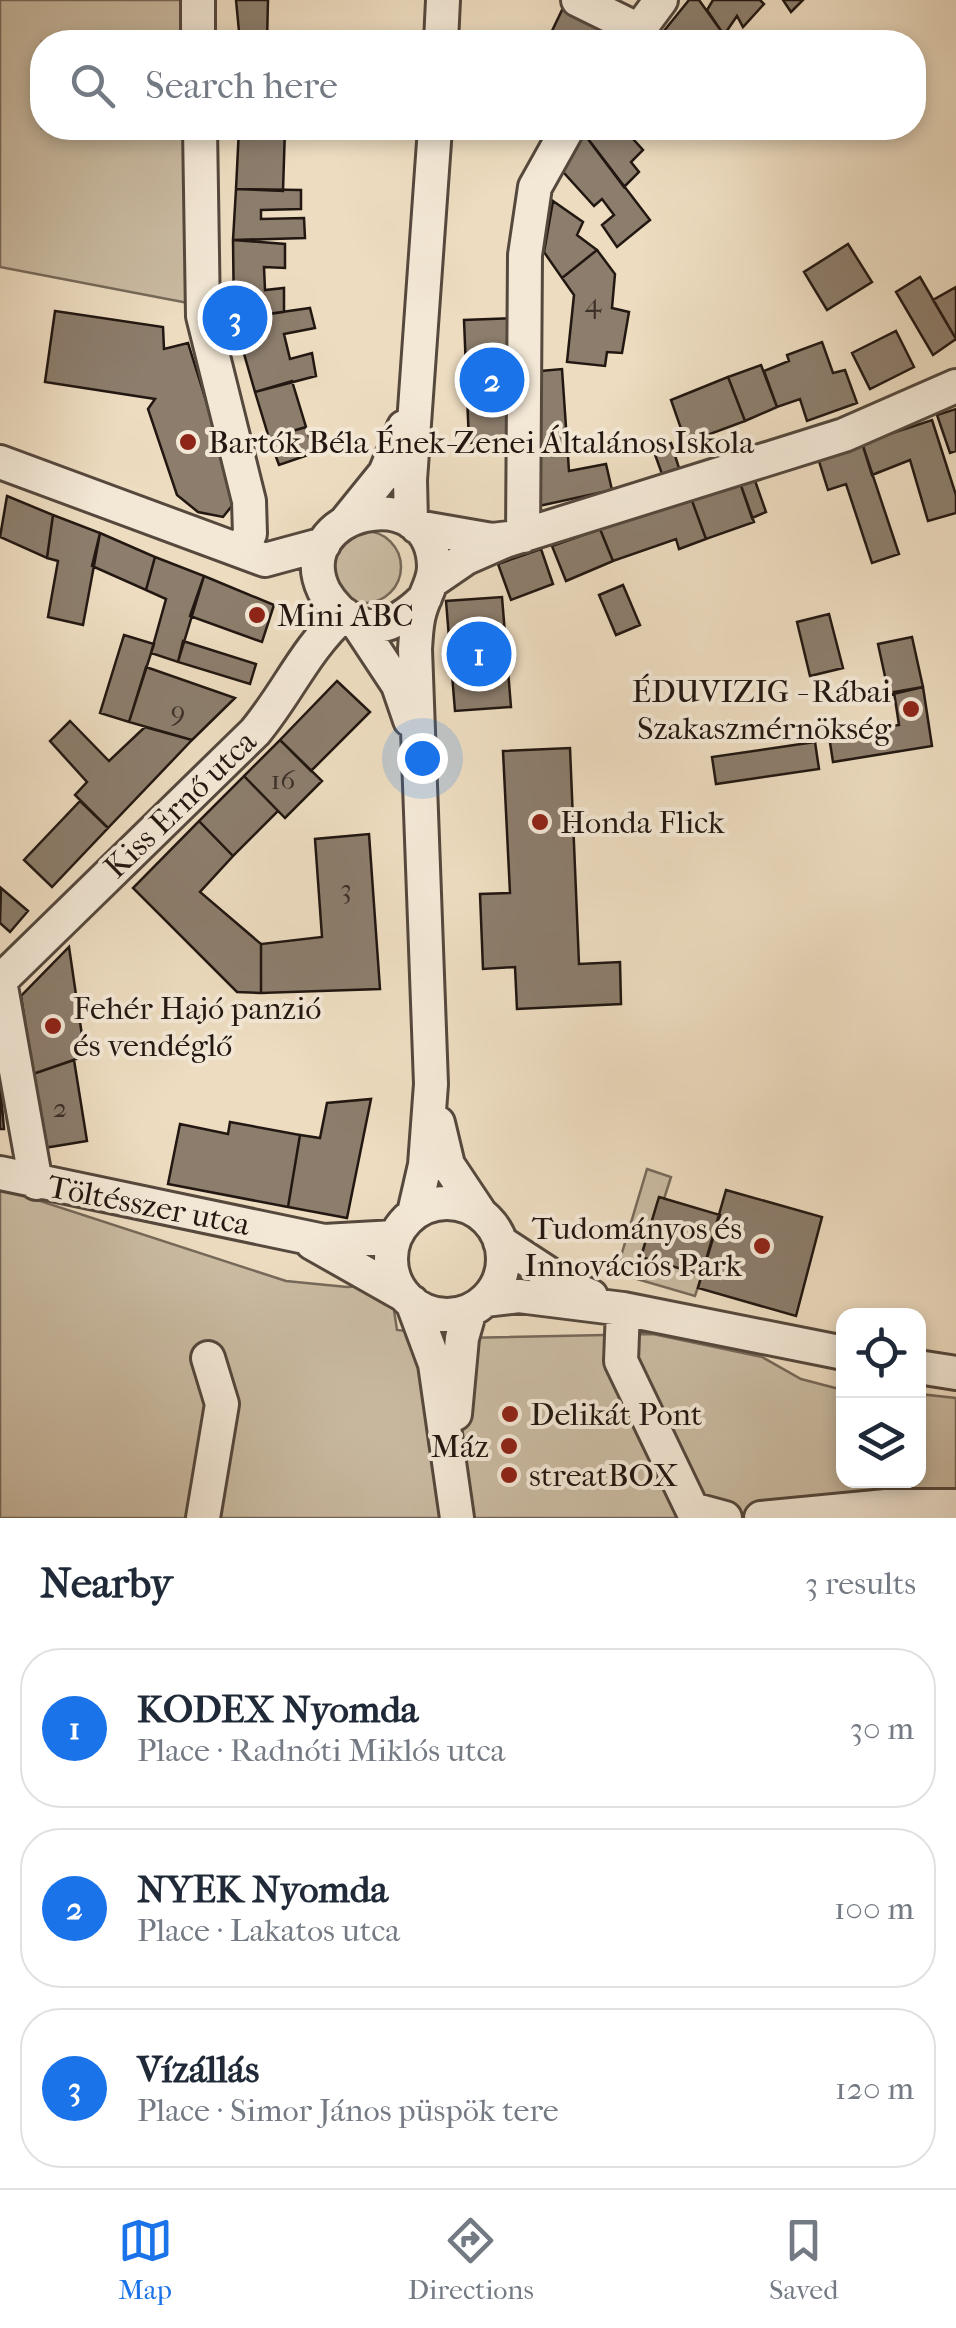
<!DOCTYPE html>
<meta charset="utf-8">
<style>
body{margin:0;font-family:"IM FELL French Canon",serif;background:#f6f6f7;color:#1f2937}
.controls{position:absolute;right:30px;bottom:30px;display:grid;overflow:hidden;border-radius:20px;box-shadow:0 5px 15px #0003}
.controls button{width:90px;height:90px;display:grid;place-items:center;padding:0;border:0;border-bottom:2px solid #e0e1e3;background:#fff;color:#1f2937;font:50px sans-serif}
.you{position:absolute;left:422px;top:758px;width:35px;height:35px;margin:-25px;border:8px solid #fff;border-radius:50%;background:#1a73e8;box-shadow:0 0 0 15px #1a73e833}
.badge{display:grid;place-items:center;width:65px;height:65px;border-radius:50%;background:#1a73e8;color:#fff;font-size:32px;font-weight:700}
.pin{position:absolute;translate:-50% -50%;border:5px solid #fff;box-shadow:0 2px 10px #0006}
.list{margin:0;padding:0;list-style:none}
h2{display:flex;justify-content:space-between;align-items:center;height:130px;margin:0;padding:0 40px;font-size:42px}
h2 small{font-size:32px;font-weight:400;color:#747a83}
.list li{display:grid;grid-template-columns:65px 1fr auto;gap:30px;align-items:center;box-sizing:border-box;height:160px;margin:0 20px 20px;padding:0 20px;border:2px solid #e0e1e3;border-radius:40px}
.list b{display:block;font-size:38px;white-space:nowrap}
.list p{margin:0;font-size:32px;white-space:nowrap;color:#747a83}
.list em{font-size:32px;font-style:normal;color:#747a83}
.icon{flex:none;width:55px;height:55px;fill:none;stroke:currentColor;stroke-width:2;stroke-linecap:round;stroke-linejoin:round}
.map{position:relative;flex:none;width:956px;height:1518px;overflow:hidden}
.search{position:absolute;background:#fff;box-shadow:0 5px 15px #0003;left:30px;right:30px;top:30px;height:110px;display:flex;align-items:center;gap:25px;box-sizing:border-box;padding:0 35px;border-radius:40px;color:#747a83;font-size:38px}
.sheet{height:670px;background:#fff}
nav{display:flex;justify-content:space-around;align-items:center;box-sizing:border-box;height:140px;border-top:2px solid #e0e1e3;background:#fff;font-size:28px;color:#747a83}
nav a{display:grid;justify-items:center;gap:5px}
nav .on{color:#1a73e8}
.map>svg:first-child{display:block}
.green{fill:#cabba2;stroke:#76695a;stroke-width:2.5}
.building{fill:#8c7d6c;stroke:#221711;stroke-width:2.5}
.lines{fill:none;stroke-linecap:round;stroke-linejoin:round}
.minor-casing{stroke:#55483d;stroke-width:38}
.minor{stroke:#f3e8d6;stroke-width:32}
.poi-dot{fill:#8f2418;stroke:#f3e8d6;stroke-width:4}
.labels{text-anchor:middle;stroke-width:8;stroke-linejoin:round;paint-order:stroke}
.number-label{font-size:28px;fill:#3c3028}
.poi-label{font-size:32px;fill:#221711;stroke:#f3e8d6;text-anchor:start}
.street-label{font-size:32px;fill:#221711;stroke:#f3e8d6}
</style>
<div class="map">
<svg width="956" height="1518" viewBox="0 0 956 1518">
<rect width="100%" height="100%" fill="#eddcc0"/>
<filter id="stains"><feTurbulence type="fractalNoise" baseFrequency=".002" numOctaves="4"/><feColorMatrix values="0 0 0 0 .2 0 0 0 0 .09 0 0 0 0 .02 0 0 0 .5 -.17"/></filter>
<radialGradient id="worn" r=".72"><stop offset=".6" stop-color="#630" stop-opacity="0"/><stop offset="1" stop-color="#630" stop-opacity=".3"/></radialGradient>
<path class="green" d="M0,0h186v42h-144v86h145l1,175 -188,-36z
M329 567a36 36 0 1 1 72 0a36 36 0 1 1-72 0Z
M647,1169l24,8 -7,22 -5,-1 -18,58 61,19 -7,21 -79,-23z
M0,1188l286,93 61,6 43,-3 7,46 65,8 191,-4 109,23 39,22 42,11 1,90h74l1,-86 37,4v120h-956z"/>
<path class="building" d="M236,0h32l-1,42h-27z
M689,0h10l30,42h-34l-5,-6 -4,6h-31z
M713,0h47l4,4 -21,23 -6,-11 -13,19 -17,-25z
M783,0h20l-12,12z
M563,8l44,20 -8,14h-33l-15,-9z
M239,128h46l-2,63 -47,-2z
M585,128h38l20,22 -12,12 8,10 -15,15 -42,-56z
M582,131l68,89 -33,27 -15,-22 12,-10 -12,-16 -8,7 -39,-43z
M236,189l65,1v19l-40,1v9l43,-1 1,20 -72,2z
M553,201l30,21 -6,13 20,15 -35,28 -18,-26z
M233,240l52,4v24l-21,-1 1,23 19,-2v24l-50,7z
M848,244l24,38 -45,28 -23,-38z
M597,250l18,24 -3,34 17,4 -7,41 -15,-1 -2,14 -38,-4 7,-67 -12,-17z
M920,277l36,62 -23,16 -37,-63z
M956,287v52l-23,-39z
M310,308l5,20 -31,6 6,25 22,-6 4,23 -61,16 -21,-73z
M55,311l108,16 1,22 24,-6 43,138 4,21 -12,15 -25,-5 -21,-17 -29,-86 7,-10 -110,-17z
M515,318l5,123 -51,2 -5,-123z
M896,331l18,36 -44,22 -18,-36z
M822,342l11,31 12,-3 12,33 -50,18 -7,-22 -23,8 -13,-36 25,-10 -2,-6z
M761,365l16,42 -32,14 -17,-44z
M562,369l7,102 37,-7 6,26 -73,16 -9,-134z
M728,377l17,44 -59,22 -15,-43z
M292,381l14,46 -37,11 -14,-46z
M956,409v42l-6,2 -13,-38z
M932,420l24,75v18l-28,8 -18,-61 -38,15 -10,-32z
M306,427l8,26 -35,12 -10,-27z
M671,443l8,25 -17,6 -9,-25z
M862,443l37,111 -27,9 -26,-79 -18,6 -10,-32z
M753,475l13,37 -14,6 -13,-38z
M739,480l15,42 -48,17 -15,-41z
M7,496l46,19 -6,43 -47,-21z
M691,498l15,41 -27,10 -3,-10 -63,22 -13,-32z
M53,515l47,18 -17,92 -35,-8 10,-56 -11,-3z
M600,529l13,32 -47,20 -14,-35z
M100,533l55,24 -9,33 -54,-24z
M541,549l12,35 -42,16 -13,-36z
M155,557l49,19 -26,86 -27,-9 15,-54 -20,-9z
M204,576l70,29 -12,37 -72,-26z
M623,585l17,40 -24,10 -17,-40z
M502,597l9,110 -56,4 -9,-110z
M829,614l14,54 -33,8 -13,-54z
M124,635l30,9 -25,78 -29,-9z
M912,637l11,50 -34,8 -11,-51z
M183,641l73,23 -6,20 -72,-22z
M146,667l89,31 -43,42 -63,-18z
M337,681l33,31 -59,59 -31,-31z
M923,687l9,59 -99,16 -4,-26 70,-11 -5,-33z
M70,721l39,40 36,-34 47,13 -84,88 -33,-33 12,-13 -37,-41z
M280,740l42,41 -37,37 -41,-42z
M815,742l4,27 -103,15 -4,-27z
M570,748l9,216 41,-2 1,42 -104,5 -2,-42 -32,2 -3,-75 30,-1 -7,-142z
M244,776l34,35 -45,45 -34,-35z
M80,801l28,27 -56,59 -28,-27z
M199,821l34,35 -33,36 61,52v49l-24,-1 -104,-104z
M369,834l11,155 -119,4v-49l61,-7 -7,-98z
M1,888l27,23 -18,21 -10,-9z
M69,947l16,109 -52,18 -12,-78z
M74,1060l13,81 -43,7 -11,-74z
M0,1083l4,46h-4z
M371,1099l-24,119 -59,-11 12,-72 20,3 7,-35z
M230,1122l70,13 -12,72 -120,-23 12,-60 48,10z
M726,1190l96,27 -26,99 -98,-28z
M659,1197l61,18 -18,60 -61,-18z"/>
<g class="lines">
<defs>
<path id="minor" d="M198,0v42
M578,0l61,30
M441,42l2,-42
M630,42l31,-42
M200,128l3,188 46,185 1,33 -10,16
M0,462l265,98 59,-16
M347,520l38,-47 19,-46
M411,522l-1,-42 25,-352
M417,527l75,13 17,-2
M523,536l2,-281 10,-68 33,-59
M431,582l35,-24 39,-17 339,-106 112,-49
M357,623l41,62 12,35
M0,981l255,-249c34,-41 48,-80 89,-118
M0,981l36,202
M438,1123l10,42 32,48
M0,1173l324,68 71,-4
M391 1259a56 56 0 1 1 112 0a56 56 0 1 1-112 0Z
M414,1213l11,-48 6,-81 -16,-435c1,-12 1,-26 5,-38 4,-15 14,-29 14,-44 -1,-91 -148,-55 -110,24 7,12 19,26 33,32 26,11 50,-7 68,-25
M500,1242l69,45 22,9
M312,1243l92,52
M485,1300l34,-4 104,13 221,44
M412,1302l23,62 22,154
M623,1309l-2,52 71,148 33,9
M918,1367l38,6
M455,1414l7,-76 8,-28
M203,1518l19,-114 -14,-46
M761,1518l125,-12h70"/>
</defs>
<use href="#minor" class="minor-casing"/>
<use href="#minor" class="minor"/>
</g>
<g class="poi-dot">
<circle cx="188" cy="442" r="10"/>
<circle cx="257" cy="615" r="10"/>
<circle cx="911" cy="709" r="10"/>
<circle cx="540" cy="822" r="10"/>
<circle cx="53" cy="1026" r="10"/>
<circle cx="762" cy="1246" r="10"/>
<circle cx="510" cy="1414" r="10"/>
<circle cx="509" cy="1446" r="10"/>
<circle cx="509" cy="1475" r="10"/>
</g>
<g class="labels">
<g class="number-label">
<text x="593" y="312">4</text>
<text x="178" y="720">9</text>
<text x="283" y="789">16</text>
<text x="346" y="898">3</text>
<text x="60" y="1117">2</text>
</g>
<g class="poi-label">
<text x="208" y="453">Bartók Béla Ének-Zenei Általános Iskola</text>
<text x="277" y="626">Mini ABC</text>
<text x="891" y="702" text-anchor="end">ÉDUVIZIG - Rábai<tspan x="891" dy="37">Szakaszmérnökség</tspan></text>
<text x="560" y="833">Honda Flick</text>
<text x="73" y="1019">Fehér Hajó panzió<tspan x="73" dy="37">és vendéglő</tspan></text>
<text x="742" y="1239" text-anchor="end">Tudományos és<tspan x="742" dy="37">Innovációs Park</tspan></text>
<text x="530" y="1425">Delikát Pont</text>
<text x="489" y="1457" text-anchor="end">Máz</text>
<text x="529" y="1486">streatBOX</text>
</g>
<g class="street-label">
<text transform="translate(180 804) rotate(-44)" y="11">Kiss Ernő utca</text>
<text transform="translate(149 1205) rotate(11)" y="11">Töltésszer utca</text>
</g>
</g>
<rect width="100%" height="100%" filter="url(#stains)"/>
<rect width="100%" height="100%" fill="url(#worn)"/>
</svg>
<div class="controls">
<button><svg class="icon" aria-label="locate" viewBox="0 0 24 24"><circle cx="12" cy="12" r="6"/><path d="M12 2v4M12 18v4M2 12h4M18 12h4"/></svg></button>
<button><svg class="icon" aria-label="layers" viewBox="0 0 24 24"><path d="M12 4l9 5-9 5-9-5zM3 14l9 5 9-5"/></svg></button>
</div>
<div class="you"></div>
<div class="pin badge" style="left:479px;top:654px">1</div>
<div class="pin badge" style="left:492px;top:380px">2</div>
<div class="pin badge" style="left:235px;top:318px">3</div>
<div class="search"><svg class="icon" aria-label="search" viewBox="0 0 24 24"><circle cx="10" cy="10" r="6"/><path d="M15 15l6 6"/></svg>Search here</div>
</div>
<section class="sheet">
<h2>Nearby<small>3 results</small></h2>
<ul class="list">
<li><span class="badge">1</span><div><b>KODEX Nyomda</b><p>Place · Radnóti Miklós utca</p></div><em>30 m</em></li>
<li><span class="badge">2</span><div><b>NYEK Nyomda</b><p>Place · Lakatos utca</p></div><em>100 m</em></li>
<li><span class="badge">3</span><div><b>Vízállás</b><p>Place · Simor János püspök tere</p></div><em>120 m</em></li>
</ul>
</section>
<nav>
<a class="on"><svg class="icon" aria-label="map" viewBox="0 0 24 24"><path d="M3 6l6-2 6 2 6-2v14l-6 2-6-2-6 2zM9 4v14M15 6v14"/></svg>Map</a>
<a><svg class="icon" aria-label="directions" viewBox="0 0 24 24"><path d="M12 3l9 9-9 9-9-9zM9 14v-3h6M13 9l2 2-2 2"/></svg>Directions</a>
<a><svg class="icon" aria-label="saved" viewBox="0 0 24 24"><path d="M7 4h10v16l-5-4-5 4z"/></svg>Saved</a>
</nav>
